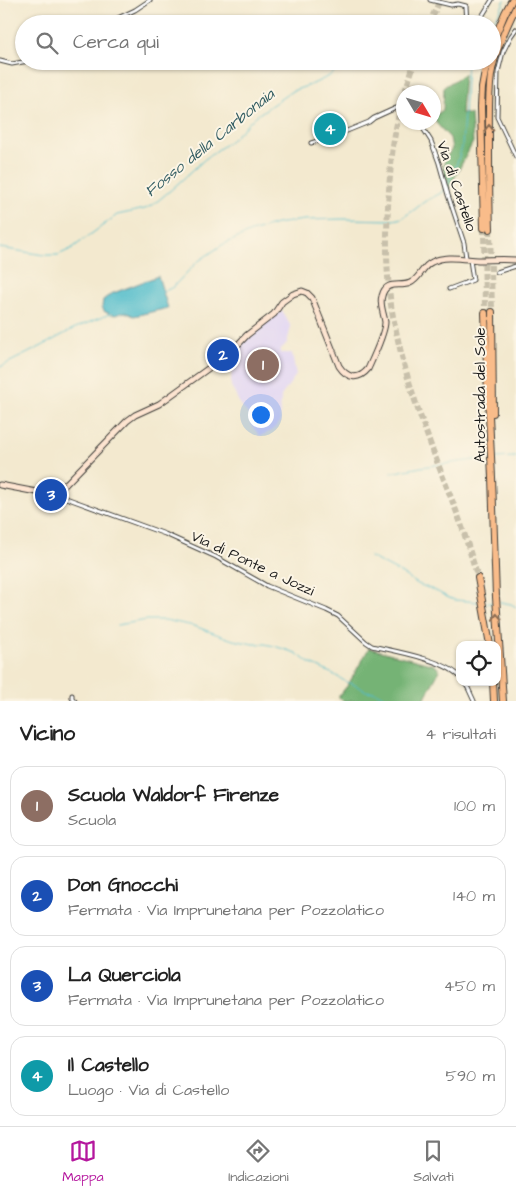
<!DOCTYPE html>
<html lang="it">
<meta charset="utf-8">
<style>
body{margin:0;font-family:"Architects Daughter",sans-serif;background:#f2f2f2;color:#222}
.controls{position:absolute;right:15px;bottom:15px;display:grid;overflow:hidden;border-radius:10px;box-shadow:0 1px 4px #0004}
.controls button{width:45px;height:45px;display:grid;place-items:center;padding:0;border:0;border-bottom:1px solid #e0e0e0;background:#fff;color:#222;font:25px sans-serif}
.compass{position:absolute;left:396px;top:85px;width:45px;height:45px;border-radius:50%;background:#fff;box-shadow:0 1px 4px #0004;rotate:128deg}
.you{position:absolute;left:260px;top:414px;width:18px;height:18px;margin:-12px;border:4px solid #fff;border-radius:50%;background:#1a73e8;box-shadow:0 0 0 8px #1a73e833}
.badge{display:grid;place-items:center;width:32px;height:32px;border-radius:50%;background:#b5179e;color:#fff;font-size:16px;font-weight:700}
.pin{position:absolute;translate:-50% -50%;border:2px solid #fff;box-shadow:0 1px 5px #0006}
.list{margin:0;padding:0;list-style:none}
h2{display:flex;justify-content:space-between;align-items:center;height:65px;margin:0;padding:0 20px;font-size:21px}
h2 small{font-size:16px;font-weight:400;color:#767676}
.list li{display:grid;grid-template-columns:32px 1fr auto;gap:15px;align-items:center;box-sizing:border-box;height:80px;margin:0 10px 10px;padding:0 10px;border:1px solid #e0e0e0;border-radius:15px}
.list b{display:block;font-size:19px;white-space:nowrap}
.list p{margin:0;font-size:16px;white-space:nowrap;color:#767676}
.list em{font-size:16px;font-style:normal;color:#767676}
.icon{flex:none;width:28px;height:28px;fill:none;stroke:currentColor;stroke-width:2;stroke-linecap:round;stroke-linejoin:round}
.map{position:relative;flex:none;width:516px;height:701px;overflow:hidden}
.search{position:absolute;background:#fff;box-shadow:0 1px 4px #0004;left:15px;right:15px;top:15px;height:55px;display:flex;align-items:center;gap:12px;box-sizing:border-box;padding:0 18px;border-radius:28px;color:#767676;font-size:19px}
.sheet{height:425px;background:#fff}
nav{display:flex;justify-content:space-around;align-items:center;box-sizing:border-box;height:70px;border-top:1px solid #e0e0e0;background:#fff;font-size:14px;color:#767676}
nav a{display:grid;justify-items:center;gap:2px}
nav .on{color:#b5179e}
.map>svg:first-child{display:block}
.built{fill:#e0d4f4}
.forest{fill:#74b375;stroke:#486848}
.water{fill:#50bccb;stroke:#366c74}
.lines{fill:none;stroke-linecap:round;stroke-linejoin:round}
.stream{stroke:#50bccb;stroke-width:1}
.minor-tunnel{stroke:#c8c0ab;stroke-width:3;stroke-dasharray:3 1.5;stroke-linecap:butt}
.motorway-tunnel{stroke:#c8c0ab;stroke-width:6;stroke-dasharray:6 3;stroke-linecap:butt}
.minor-casing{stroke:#3c3b37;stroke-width:5}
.secondary-casing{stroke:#3c3b37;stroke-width:7}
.motorway-casing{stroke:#3c3b37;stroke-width:8}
.minor{stroke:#fff;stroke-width:3}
.secondary{stroke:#fde4d0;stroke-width:5}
.motorway{stroke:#f9bc8a;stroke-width:6}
.oneway{stroke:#8a6c53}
.labels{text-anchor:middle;stroke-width:4;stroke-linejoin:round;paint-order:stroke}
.street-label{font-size:15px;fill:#1c1c1c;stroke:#fcf5e5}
.water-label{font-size:16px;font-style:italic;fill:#315c62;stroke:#fcf5e5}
</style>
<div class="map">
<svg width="516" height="701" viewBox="0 0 516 701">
<rect width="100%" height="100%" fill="#fcf5e5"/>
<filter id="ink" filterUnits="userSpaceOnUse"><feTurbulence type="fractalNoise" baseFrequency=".02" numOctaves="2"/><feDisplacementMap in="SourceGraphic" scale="10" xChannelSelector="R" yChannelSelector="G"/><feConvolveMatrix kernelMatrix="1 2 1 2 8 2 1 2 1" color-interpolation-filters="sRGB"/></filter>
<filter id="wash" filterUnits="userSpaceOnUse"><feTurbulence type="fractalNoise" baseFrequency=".0096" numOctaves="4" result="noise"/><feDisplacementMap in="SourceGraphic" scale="20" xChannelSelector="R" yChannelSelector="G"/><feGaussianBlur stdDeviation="1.12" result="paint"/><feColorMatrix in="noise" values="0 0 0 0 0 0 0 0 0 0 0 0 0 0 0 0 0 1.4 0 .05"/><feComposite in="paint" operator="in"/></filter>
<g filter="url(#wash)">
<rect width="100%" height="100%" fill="#f3e9cf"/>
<path class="built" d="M282,310l9,17 -4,16 -7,7v3h12l4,22 -15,21 -1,26 -8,9 -12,5 -9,-11 -2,-10 -8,-9 -10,-20 1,-34 11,-11z"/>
<path class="forest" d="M464,74l-3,39 10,2 2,27 -24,47 -6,-21 2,-9 7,-10 -2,-11 -13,-14 -3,-8 9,-6 1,-23z
M369,648l65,17 6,5 -17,31h-79l-6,-4 10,-12z"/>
<path class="water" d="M158,276l10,32 -34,8 -9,-4 -10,3 -10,-3 -3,-5 1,-7 8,-6z"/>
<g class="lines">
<path class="stream" d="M491,24l9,-13 5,-11
M0,248l44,7h14l13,-6 46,-34 28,-6 9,-5 18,-15 33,-30 25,-18 26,-25 36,-25 21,-7 18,-9 15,-14
M163,292l10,-5 24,-25 25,-17 29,-13 25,-8 28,-4 40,-1 49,1 9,-2 12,-8 10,-8 17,-9 7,-10 9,-20 5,-16 5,-86
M0,367l42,-21 31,-17 39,-16
M493,458l23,-1
M391,473l30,-6 68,-9
M370,557l6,3 23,12 19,12 18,7 13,7 6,2 24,2
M500,602l11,2 5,3
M485,603h9
M117,625l30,-5h18l29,6 39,14 20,4h12l9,2 22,7 13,10 24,11 13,8 5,1 15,8 9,1 18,9"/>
</g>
</g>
<g filter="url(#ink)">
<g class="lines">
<path class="minor-tunnel" d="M492,48l11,4"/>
<path class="motorway-tunnel" d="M429,24l11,-24
M405,92l10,-31
M404,97c-10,30 -13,62 -15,93 -3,45 -4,92 6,136 13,65 38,125 62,187 8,21 14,43 21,65
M484,228l1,85
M490,229l2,83"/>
<defs>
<path id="minor" d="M430,0l21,5 7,-1 8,2 1,18
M105,24l30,-14 15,-10
M475,24l6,-6 11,-18
M516,29l-5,7 -8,16 -5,20 -1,45 19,40
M0,61l12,3 16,-3
M419,122l12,19 8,22 9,32 16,48 2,15
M311,143l26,-8 32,-13 5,-4 22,-10 8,2
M497,272l19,-6
M449,289l24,-9 -3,-20
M55,493l3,3 8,2 99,36 51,23 51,29 59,24 12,6 28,26 6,4c22,5 74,14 88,31
M464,682l4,6 6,13
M72,695v3l3,3"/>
<path id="secondary" d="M0,485l47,9h6l6,-3 68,-70 8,-6 24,-11 72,-52 16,-17 27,-21 8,-12 11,-8 9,-3 5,2 5,5 27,68c8,12 19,15 29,3 5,-11 17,-36 17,-47 -1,-8 -6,-18 -3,-26 4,-17 18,-8 28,-13 10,-4 12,-17 22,-21 13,-7 31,-3 46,-2 12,0 25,-1 38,0"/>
<path id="motorway" d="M492,44l13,-31 7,-13
M484,228l-3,-121 1,-19 5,-27
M490,229c-1,-29 -1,-59 -1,-88 0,-22 -1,-44 2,-66 4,-24 14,-46 25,-68
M492,312l1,101
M485,313l3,82 4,82 4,120 7,104
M478,578l12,67
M493,682l1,19"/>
</defs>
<use href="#minor" class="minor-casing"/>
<use href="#secondary" class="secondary-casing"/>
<use href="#motorway" class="motorway-casing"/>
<use href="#minor" class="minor"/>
<use href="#secondary" class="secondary"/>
<use href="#motorway" class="motorway"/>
</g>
<defs><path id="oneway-chevron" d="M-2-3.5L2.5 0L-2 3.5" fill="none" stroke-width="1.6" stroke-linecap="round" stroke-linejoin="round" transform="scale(1.25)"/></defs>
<g class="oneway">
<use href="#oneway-chevron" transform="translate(489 128) rotate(-90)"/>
<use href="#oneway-chevron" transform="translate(497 617) rotate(-94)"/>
</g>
</g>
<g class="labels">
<g class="street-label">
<text transform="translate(457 186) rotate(71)" y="5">Via di Castello</text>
<text transform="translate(480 395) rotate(-90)" y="5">Autostrada del Sole</text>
<text transform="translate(253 563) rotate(25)" y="5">Via di Ponte a Jozzi</text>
</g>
<g class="water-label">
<text transform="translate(209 142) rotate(-39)" y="6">Fosso della Carbonaia</text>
</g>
</g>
</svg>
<div class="controls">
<button><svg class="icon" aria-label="locate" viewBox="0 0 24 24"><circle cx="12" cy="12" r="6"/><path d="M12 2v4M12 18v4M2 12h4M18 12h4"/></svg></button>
</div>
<svg class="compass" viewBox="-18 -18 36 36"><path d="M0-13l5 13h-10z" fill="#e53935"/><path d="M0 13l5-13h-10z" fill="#767676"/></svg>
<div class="you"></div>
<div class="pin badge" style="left:263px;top:365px;background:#8d6e63">1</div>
<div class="pin badge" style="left:223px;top:355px;background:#1a4fb4">2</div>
<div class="pin badge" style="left:51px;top:495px;background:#1a4fb4">3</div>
<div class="pin badge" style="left:330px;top:129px;background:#0f9aa8">4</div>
<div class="search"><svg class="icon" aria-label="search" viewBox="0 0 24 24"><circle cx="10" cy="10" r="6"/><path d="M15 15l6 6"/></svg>Cerca qui</div>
</div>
<section class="sheet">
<h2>Vicino<small>4 risultati</small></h2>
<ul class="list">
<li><span class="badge" style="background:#8d6e63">1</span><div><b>Scuola Waldorf Firenze</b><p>Scuola</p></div><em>100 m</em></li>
<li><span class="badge" style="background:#1a4fb4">2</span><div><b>Don Gnocchi</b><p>Fermata · Via Imprunetana per Pozzolatico</p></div><em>140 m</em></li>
<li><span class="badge" style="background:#1a4fb4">3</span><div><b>La Querciola</b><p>Fermata · Via Imprunetana per Pozzolatico</p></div><em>450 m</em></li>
<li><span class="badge" style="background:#0f9aa8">4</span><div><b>Il Castello</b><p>Luogo · Via di Castello</p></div><em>590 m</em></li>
</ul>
</section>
<nav>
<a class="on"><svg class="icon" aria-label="map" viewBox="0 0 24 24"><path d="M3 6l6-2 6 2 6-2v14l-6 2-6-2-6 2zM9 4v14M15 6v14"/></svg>Mappa</a>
<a><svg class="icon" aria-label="directions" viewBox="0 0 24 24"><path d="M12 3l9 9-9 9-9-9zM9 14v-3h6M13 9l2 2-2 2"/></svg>Indicazioni</a>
<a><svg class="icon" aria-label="saved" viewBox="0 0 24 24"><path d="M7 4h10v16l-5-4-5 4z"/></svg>Salvati</a>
</nav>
